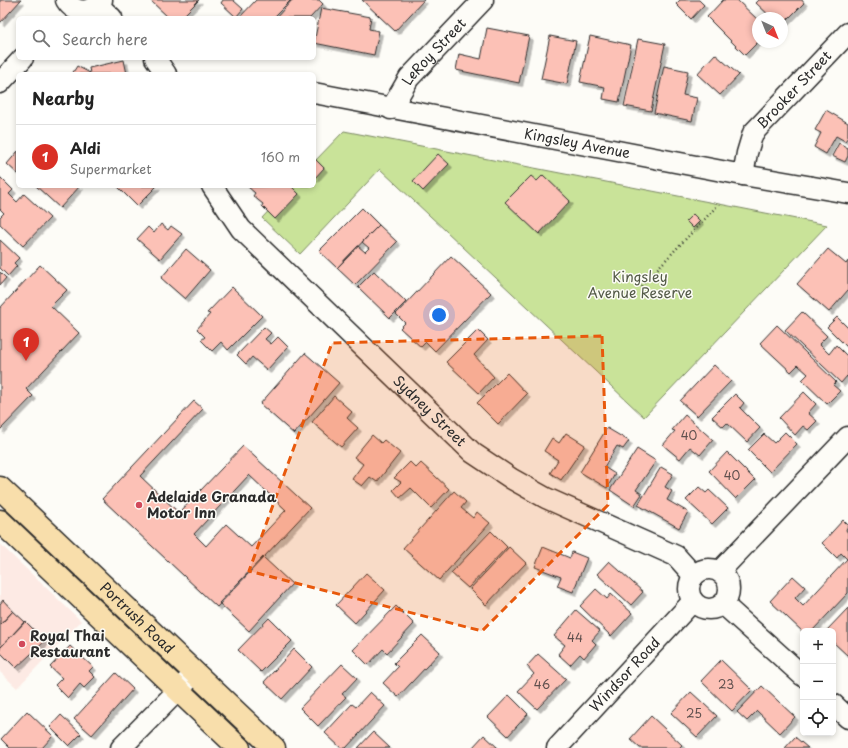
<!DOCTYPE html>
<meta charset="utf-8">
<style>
body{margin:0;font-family:"Playpen Sans",sans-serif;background:#f2f2f2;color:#222}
.controls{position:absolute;right:12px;bottom:12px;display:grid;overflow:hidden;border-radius:6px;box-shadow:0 2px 6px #0003}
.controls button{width:36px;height:36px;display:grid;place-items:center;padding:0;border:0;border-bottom:1px solid #e0e0e0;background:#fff;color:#222;font:20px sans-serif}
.compass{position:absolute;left:752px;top:12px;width:36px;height:36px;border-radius:50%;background:#fff;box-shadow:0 2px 6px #0003;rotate:137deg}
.you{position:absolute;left:439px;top:315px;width:14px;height:14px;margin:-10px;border:3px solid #fff;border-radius:50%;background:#1a73e8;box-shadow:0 0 0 6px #1a73e833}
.badge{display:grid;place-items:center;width:26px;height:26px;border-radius:50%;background:#d93025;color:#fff;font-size:13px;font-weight:700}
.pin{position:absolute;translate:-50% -33px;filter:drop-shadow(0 1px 2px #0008)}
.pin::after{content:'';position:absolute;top:21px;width:14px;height:12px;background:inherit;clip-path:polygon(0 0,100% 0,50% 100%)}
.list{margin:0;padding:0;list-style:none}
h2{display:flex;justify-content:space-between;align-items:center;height:52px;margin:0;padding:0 16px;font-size:17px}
h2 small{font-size:13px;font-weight:400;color:#767676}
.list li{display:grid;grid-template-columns:26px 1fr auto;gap:12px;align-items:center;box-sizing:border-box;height:64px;padding:0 16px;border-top:1px solid #e0e0e0}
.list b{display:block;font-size:15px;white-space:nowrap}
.list p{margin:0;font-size:13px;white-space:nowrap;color:#767676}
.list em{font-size:13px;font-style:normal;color:#767676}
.icon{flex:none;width:22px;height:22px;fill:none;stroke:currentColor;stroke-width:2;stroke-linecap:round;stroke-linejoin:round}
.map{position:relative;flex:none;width:848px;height:748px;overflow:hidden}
.search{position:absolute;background:#fff;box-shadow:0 2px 6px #0003;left:16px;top:16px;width:300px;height:44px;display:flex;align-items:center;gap:10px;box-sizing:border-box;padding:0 14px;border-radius:6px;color:#767676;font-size:15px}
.panel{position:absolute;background:#fff;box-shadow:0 2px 6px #0003;left:16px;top:72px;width:300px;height:116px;border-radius:6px}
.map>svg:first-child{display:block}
.built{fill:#fdeae4}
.green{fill:#c9e399;stroke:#7a8762}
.building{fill:#fcc1b6;stroke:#2b2b2b;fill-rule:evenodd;filter:url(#shadow)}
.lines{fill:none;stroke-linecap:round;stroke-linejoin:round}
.minor-casing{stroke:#2b2b2b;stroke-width:23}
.trunk-casing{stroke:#2b2b2b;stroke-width:25}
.path{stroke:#2b2b2b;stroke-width:2.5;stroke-dasharray:1 3;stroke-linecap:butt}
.minor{stroke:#fdfcf7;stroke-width:20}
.trunk{stroke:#f8deab;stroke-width:22}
.marked{fill:#e8590c;fill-opacity:0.2;stroke:#e8590c;stroke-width:3;stroke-dasharray:8 5;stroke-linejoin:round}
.poi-dot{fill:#d1495b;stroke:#fdfcf7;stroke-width:1.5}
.labels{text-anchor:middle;stroke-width:3;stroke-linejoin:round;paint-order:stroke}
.number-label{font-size:12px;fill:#5f504e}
.street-label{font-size:14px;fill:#2b2b2b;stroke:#fdfcf7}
.park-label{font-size:14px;fill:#525946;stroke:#fdfcf7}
.poi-label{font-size:14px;font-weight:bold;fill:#2b2b2b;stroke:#fdfcf7;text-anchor:start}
</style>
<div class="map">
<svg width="848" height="748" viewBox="0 0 848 748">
<defs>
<filter id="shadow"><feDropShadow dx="3.5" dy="3.5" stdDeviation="0" flood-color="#0004"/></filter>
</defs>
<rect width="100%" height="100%" fill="#fdfcf7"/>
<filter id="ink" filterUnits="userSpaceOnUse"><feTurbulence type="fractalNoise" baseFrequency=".025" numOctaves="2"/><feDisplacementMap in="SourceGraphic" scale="8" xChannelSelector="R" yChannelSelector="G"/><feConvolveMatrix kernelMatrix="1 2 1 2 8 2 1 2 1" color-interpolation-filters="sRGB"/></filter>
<g filter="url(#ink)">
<path class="built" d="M0,544l81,77 -64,67 -17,-16z"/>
<path class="green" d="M344,131l483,94 -183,192 -264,-248 -80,85 -38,-36 30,-32h22v-24z"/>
<path class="building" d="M0,0h21l-21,23z
M150,0h49l-18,18h-12z
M223,0h10l10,9 -7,8 -15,-14z
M256,0h35l-18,18h-34z
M292,0h27l4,4 -13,14h-34z
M362,0h62l-29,31z
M680,0h19l5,5 -13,14 -15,-15z
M723,0h14l21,20v22l-13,13 -38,-38z
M759,0h43l2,3 -22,22v-7h-10l-16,-15z
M321,8l50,9 -2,12 10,2 -5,24 -60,-12z
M487,28l42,8 -10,47 -63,-13 3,-16 22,5z
M550,36l26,5 -9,43 -26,-5z
M590,36l41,9 -12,57 -16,-3 2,-12 -25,-5z
M638,39l27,5 -14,67 -27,-5z
M715,54l24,21 -19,20 -23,-21z
M124,60l3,14h-55l5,-8 13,7 -1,-5z
M664,66l24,5 -5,24 14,3 -5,23 -38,-8z
M826,110l22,13v14l-3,4 -9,-5 -10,18 -12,-7 7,-14 -6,-3z
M839,143l9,5v8l-3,6 -13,-6z
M18,151v23l-11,-10z
M438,154l11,10 -26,27 -10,-10z
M314,158l10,10 -10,11z
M543,175l27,26 -31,33 -34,-32 26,-26 6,5z
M0,177l13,13 -4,4 8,8 7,-8 26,24 -27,28 -23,-22v-7l4,-4 -4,-4z
M36,186h44l-20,22z
M117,186h40l-20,20z
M291,186l8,8 -24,25 -13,-13 1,-2 -10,-8 2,-3 -7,-6z
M362,208l17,17 -42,43 -18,-17z
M693,214l7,7 -7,7 -7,-7z
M161,224l7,6 3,-4 11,8 -22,25 -23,-20 11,-12 6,6z
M379,225l18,17 -42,43 -18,-17 21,-22 7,6 4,-4 -7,-6z
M0,240l19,18 -5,5 3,3 -9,10 -8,-8z
M186,249l24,21 -25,29 -24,-21z
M828,249l18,15 2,-3v29l-19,22 -32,-28z
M451,256l40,37 -56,58 -9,-9 -5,5 -21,-19 5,-5 -9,-9z
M40,265l27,25 -16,16 28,27 -53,56 7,7 -33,34v-122z
M374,271l32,31 -16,16 -32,-31z
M0,272l6,6 -6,7z
M232,287l30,29 -34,34 -7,-8 -9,9 -11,-11 4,-3 -8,-8 13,-15 -3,-1z
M802,312l25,24 -8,8 10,10 7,-9 12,12v21l-1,-2 -6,7 -56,-53z
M837,317l11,11v20l-21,-21z
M777,325l59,57 -3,3 7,6 -13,13 -25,-24 6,-6 -10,-9 -7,7 -31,-29z
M264,327l7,6 -6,6 6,5 7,-7 10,10 -21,23 -15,-13 -6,7 -9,-9z
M478,330l10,10 -14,15 20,22 -15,16 -33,-31z
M305,353l34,30 -45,51 -34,-30z
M714,365l17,16 -34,35 -17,-15z
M507,373l20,21 -29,30 -21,-21z
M804,392l12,12 -8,9 9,8 -9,9 -5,-4 -8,9 -16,-17z
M735,394l9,9 -4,5 20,20 -13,14 -20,-19 -4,4 -11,-10z
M334,396l18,16 -5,6 11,10 -17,19 -29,-25z
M194,401l9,8 -63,67 39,37 64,-67 67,62 -93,99 -115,-108zM249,475l37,35 -35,37 -25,-23 -20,22 -12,-12z
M685,415l28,25 -13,15 -10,-8 -10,12 -17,-14 12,-14 -3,-1z
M607,428l22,13 -6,8 -6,-3 -13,21 11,7 -8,14 -27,-16z
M785,432l12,12 -27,28 -22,-22 16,-16 10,9z
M566,433l19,12 -24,35 -11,-7 8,-13 -14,-9 8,-13 7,5z
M372,435l9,8 3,-3 16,13 -23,29 -7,-5 -8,9 -10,-7 11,-15 -9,-7z
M637,449l19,12 -20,29 6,4 -8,12 -24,-16z
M727,452l28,28 -19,19 -27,-28z
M410,462l6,6 5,-5 28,26 -18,19 -20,-20 -11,10 -7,-8 8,-8 -7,-4z
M661,467l12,7 -8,13 7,4 -5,9 21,12 -9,16 -41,-23z
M699,487l7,6 3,-3 19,18 -16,16 -26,-24z
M454,491l12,11 -5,6 12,10 4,-6 13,11 -51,57 -36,-32z
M843,520l5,5 -2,5 2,3v60l-36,38 -9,1 -33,-31 23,-25 12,11 -10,11 8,8 44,-47 -6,-6 -4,5 -15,-15z
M491,531l16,16 -39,41 -17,-15z
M509,547l17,16 -40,42 -16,-16z
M543,547l27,11 2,-6 15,6 -14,34 -16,-6 4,-9 -26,-10z
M263,557l29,27 -43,47 -30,-28z
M609,561l34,31 -12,13 -34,-31z
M366,573l19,17 -30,33 -19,-18z
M596,589l11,10 4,-5 21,19 -21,23 -31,-30z
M3,600l10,11 -13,14v-21z
M396,606l18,18 -27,29 -4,-4 -15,16 -15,-15z
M848,608v48l-15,-14v-11h-7z
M576,610l24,21 -8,9 4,4 -12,14 -4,-4 -10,11 -12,-11 7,-9 -11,-9z
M13,611l12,11 -25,26v-23z
M269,618l23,23 -31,31 -23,-22z
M25,621l20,20 -29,27 -16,-16v-4z
M422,635l18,17 -42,45 -15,-14 15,-16 -4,-4z
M70,646l23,21 -4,4 6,6 -11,11 -4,-4 -12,14 -13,-13 7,-7 -12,-11z
M294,649l18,18 -30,32 -18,-17z
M538,654l28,25 -29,30 -19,-18 16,-17 -7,-8z
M721,660l31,30 -20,21 -31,-30z
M342,664l15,14 -15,16 4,3 -28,29 -18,-18z
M116,673l17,16 -41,46 -18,-16z
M762,686l33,31 -15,16 -23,-22 -10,10 -10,-9z
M370,692l15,14 -39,42h-5l-16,-15 27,-29 4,3z
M691,692l26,24 -20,21 -26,-24z
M509,695l19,19 -20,22 -20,-19z
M27,711l26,25 -11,12h-32l-9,-9z
M61,715l20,19 -12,12 -19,-19z
M651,716l31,29 -3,3h-39l-10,-9z
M373,732l17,16h-32z
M484,735l14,13h-26z
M795,737l13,11h-23z"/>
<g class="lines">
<defs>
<g id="minor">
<path d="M66,0c9,15 27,13 36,0"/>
<path d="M98,5l14,13"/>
<path d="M155,58l11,16"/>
<path d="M0,83l23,-25"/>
<path id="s1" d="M314,93l429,82 105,18"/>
<path id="s2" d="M391,109l18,-31 74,-78"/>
<path id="s3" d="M743,175l4,-22 6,-20 95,-100"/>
<path id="s4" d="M212,186l29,43 232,224 39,26 34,19 130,58 18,20"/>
<circle cx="709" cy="589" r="20"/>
<path d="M720,571l128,-134"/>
<path d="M723,604l80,72"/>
<path d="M833,704l15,14"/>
<path d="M121,748l74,-75"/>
<path id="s5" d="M557,748l136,-147"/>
</g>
<g id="trunk">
<path id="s6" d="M0,488l274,260"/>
<path d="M0,521l239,227"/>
</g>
</defs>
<use href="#minor" class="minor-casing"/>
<use href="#trunk" class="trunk-casing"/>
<path class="path" d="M641,286l77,-81"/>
<use href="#minor" class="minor"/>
<use href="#trunk" class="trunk"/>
</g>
</g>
<path class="marked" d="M602,336l6,169 -126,126 -233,-60 83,-228z"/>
<g class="poi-dot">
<circle cx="139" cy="505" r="4"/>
<circle cx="22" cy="644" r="4"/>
</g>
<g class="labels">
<g class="number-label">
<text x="689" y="440">40</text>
<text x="732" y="480">40</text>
<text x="575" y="642">44</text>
<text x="542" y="689">46</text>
<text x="726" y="689">23</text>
<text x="694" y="718">25</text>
</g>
<g class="street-label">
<text dy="5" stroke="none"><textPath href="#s2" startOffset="72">LeRoy Street</textPath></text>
<text dy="5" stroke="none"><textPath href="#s3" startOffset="103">Brooker Street</textPath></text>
<text dy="5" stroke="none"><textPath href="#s1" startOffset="268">Kingsley Avenue</textPath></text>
<text dy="5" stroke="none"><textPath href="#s4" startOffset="314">Sydney Street</textPath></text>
<text dy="5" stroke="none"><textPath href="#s6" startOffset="189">Portrush Road</textPath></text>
<text dy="5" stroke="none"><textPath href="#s5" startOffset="100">Windsor Road</textPath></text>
</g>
<g class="park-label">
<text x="640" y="282">Kingsley<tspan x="640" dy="16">Avenue Reserve</tspan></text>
</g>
<g class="poi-label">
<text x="147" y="502">Adelaide Granada<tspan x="147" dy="16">Motor Inn</tspan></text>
<text x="30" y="641">Royal Thai<tspan x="30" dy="16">Restaurant</tspan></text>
</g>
</g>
</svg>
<div class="controls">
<button>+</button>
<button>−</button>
<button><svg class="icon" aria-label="locate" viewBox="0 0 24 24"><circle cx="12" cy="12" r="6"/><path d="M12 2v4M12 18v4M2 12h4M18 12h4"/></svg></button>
</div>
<svg class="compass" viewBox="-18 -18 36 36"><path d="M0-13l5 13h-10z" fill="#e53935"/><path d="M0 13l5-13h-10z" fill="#767676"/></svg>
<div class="you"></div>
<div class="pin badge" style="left:26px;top:361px">1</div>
<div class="search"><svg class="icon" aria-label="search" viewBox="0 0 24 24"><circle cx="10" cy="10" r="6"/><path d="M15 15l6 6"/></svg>Search here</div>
<section class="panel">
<h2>Nearby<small></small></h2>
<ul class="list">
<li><span class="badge">1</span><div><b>Aldi</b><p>Supermarket</p></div><em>160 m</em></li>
</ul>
</section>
</div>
